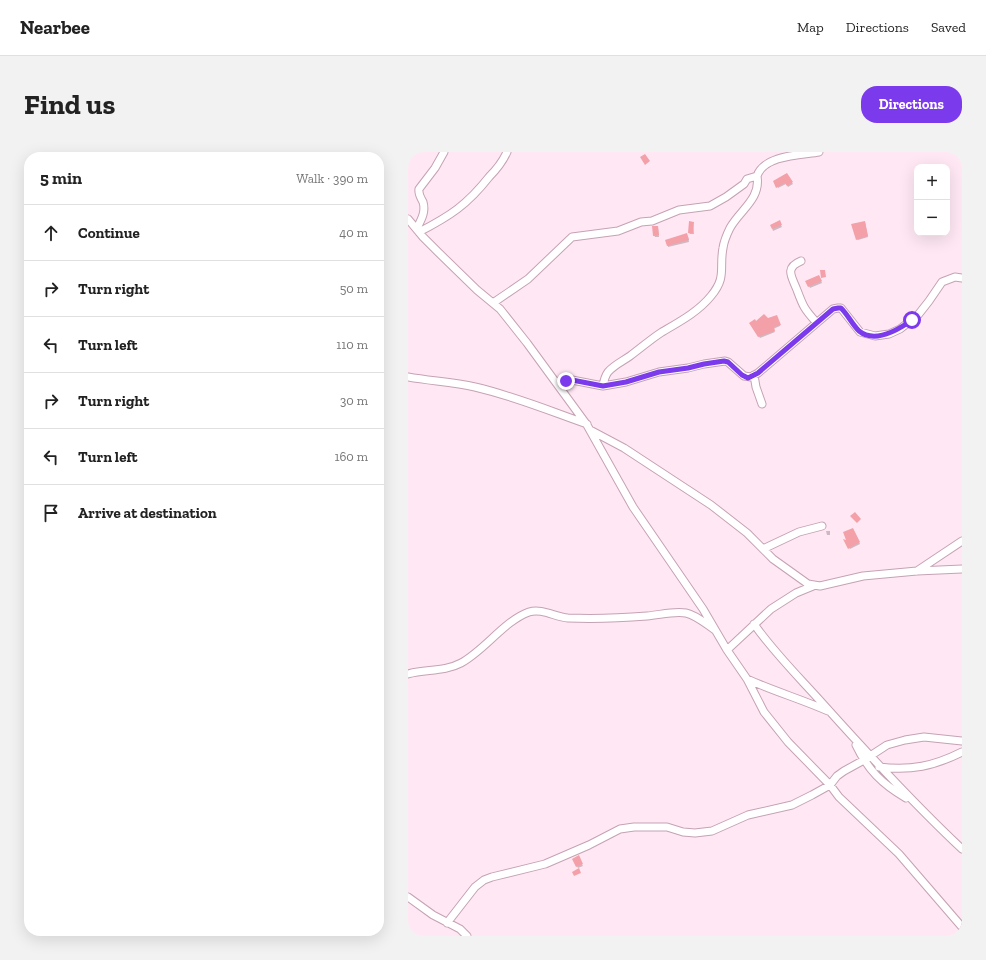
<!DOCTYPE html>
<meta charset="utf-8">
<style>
body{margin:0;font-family:"Zilla Slab",serif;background:#f2f2f2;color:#222}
.controls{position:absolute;right:12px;top:12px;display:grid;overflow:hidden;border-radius:8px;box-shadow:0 4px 16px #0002}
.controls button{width:36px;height:36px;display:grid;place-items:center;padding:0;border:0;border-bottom:1px solid #e0e0e0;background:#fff;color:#222;font:20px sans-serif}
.stop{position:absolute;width:12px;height:12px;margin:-9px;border:3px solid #7c3aed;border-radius:50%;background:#fff}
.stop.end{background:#7c3aed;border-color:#fff;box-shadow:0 1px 4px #0008}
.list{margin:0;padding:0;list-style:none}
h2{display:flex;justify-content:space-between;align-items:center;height:52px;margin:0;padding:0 16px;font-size:17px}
h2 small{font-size:13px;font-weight:400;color:#767676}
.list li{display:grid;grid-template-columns:26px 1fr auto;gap:12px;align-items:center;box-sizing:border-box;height:56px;padding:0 16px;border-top:1px solid #e0e0e0}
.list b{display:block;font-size:15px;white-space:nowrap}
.list em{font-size:13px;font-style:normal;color:#767676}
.icon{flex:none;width:22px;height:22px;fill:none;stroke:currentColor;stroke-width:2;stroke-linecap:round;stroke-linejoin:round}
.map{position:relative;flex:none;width:554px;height:784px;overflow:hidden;border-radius:16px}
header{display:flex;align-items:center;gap:24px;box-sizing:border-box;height:56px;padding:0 20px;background:#fff;border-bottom:1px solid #e0e0e0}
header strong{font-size:19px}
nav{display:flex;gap:22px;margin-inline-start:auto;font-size:14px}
.intro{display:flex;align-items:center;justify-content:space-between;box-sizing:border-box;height:96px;padding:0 24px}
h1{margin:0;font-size:28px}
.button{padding:10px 18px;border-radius:16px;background:#7c3aed;color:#fff;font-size:14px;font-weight:700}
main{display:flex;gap:24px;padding:0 24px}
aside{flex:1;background:#fff;border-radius:16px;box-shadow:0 4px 16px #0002}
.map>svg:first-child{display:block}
.shadow{fill:#0003}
.building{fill:#f3a0a8}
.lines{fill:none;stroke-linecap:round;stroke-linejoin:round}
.minor-casing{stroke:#c5a2b4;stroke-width:9}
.minor{stroke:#fff;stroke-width:7}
.route{stroke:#7c3aed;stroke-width:5}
</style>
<header>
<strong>Nearbee</strong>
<nav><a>Map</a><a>Directions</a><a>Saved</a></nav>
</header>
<div class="intro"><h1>Find us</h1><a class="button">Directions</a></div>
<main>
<aside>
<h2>5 min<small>Walk · 390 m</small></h2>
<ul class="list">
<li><svg class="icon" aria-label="ahead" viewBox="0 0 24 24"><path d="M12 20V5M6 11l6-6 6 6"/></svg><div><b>Continue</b></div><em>40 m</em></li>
<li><svg class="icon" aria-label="right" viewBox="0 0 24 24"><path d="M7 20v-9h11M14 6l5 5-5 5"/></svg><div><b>Turn right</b></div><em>50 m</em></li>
<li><svg class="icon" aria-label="left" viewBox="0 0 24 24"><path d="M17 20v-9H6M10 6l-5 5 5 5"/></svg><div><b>Turn left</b></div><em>110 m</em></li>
<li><svg class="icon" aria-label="right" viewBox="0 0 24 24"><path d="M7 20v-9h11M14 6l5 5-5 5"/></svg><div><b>Turn right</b></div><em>30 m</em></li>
<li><svg class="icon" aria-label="left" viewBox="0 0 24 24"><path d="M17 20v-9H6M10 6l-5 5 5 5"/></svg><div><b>Turn left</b></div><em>160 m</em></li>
<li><svg class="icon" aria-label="arrive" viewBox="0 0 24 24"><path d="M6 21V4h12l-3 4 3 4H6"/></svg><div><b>Arrive at destination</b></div></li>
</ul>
</aside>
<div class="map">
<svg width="554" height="784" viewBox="0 0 554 784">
<rect width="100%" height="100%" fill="#ffe8f4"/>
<path class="shadow" d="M378,22l7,10 -5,3 -2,-3 -8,4 -4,-7z
M371,70l3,5 -9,4 -2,-6z
M457,70l3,15 -10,3 -1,-1z
M285,71l1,11h-4l-1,-1z
M250,75l1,10h-4l-1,-2z
M280,84l1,6 -21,5v-1l-2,-6z
M411,124l3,7 -12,5 -3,-6z
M369,165l3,9 -7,3 2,3 -15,6 -10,-15h6z
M445,377l7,15 -10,5 -5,-8h2z
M418,379h4v4h-3z
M170,705l5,9 -5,2 -5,-9z"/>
<path class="building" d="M237,2l5,7 -5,4 -5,-8z
M379,21l6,9 -6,4 -2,-3 -9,5 -3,-7z
M372,68l2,5 -10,4 -2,-4z
M281,69l5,1 -1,11h-5z
M457,69l3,15 -12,4 -5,-16z
M244,74h6l1,9 -6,1z
M279,81l2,7 -22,6 -2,-6z
M412,118h5l1,7 -5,1z
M411,123l3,6 -14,6 -3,-6z
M356,162l4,4 9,-3 4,10 -7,2 1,4 -17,6 -9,-14 6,-4 1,2z
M447,360l6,7 -4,4 -7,-7z
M445,376l7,14 -12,7 -5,-10 3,1 -3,-8z
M171,703l4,9 -7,3 -4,-8z
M171,716l2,5 -7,3 -2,-4z"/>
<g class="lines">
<defs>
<path id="minor" d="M0,67l15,18 15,15 39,38 23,19 27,34 60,82 46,82 70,102 24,41 20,29 17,33 24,30 42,43 9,12 60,57 63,73
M9,76c4,-8 9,-16 6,-26 -2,-4 -5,-8 -4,-13l16,-21 9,-16
M11,80c31,-16 48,-27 70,-55 7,-7 14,-16 18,-25
M393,109c-17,7 -9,16 -4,29 6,16 7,19 19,32
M85,151l35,-24 44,-42 46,-6 23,-9 11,-1 27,-11 31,-4 16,-9 18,-13 3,-5 10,-3c7,-21 44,-21 62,-24
M346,223l2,12 6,17
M0,225c22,4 45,5 67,10 39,9 75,24 112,37
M148,230l16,-2 31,6 23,-4 33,-10 29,-4 16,-4 21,-3 3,1 16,14 7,1 7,-4 75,-64 5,-1h3l19,24 15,4 14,-2 11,-5 18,-14 11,-14 13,-19 13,-5 7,1
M195,234c1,-6 2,-10 5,-14 6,-7 15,-11 22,-16 11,-8 21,-17 32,-24 17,-10 36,-20 49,-36 16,-19 8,-28 12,-48 1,-7 4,-14 7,-20 10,-18 31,-29 27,-52
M184,279l32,17 87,57 36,28 26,26 35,25 12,2 43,-10 54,-5 45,-2
M355,397l36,-17 23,-6
M509,419l45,-30
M346,472c20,29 46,54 70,81 44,49 89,98 138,144
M319,498l44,-41 25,-16 17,-7
M0,522c18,-5 36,-2 53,-11 24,-13 43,-42 68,-51 13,-4 26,5 39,6 24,1 54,0 79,-2 13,-1 26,-5 39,-3 10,2 20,11 29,17
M339,527c26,12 54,20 81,32
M448,593c12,25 26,39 50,53
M471,615c32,4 55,-1 83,-15
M0,745l25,18 27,14 7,7
M39,771l28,-36 9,-7 8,-3 53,-13 44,-19 31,-16 14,-2h33l16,5 12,1 17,-2 36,-16 44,-10 20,-10 18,-10 7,-9 7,-5 20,-11 23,-15 18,-5 19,-3 38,4"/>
</defs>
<use href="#minor" class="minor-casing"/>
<use href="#minor" class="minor"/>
</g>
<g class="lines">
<path class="route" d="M158,229l6,-1 31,6 23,-4 33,-10 29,-4 16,-4 20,-3 4,1 14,13 6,3 10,-5 75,-64 5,-1h3c7,7 11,16 18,23 16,13 39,-1 53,-11"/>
</g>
</svg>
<div class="controls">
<button>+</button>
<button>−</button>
</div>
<div class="stop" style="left:504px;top:168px"></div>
<div class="stop end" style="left:158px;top:229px"></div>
</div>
</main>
